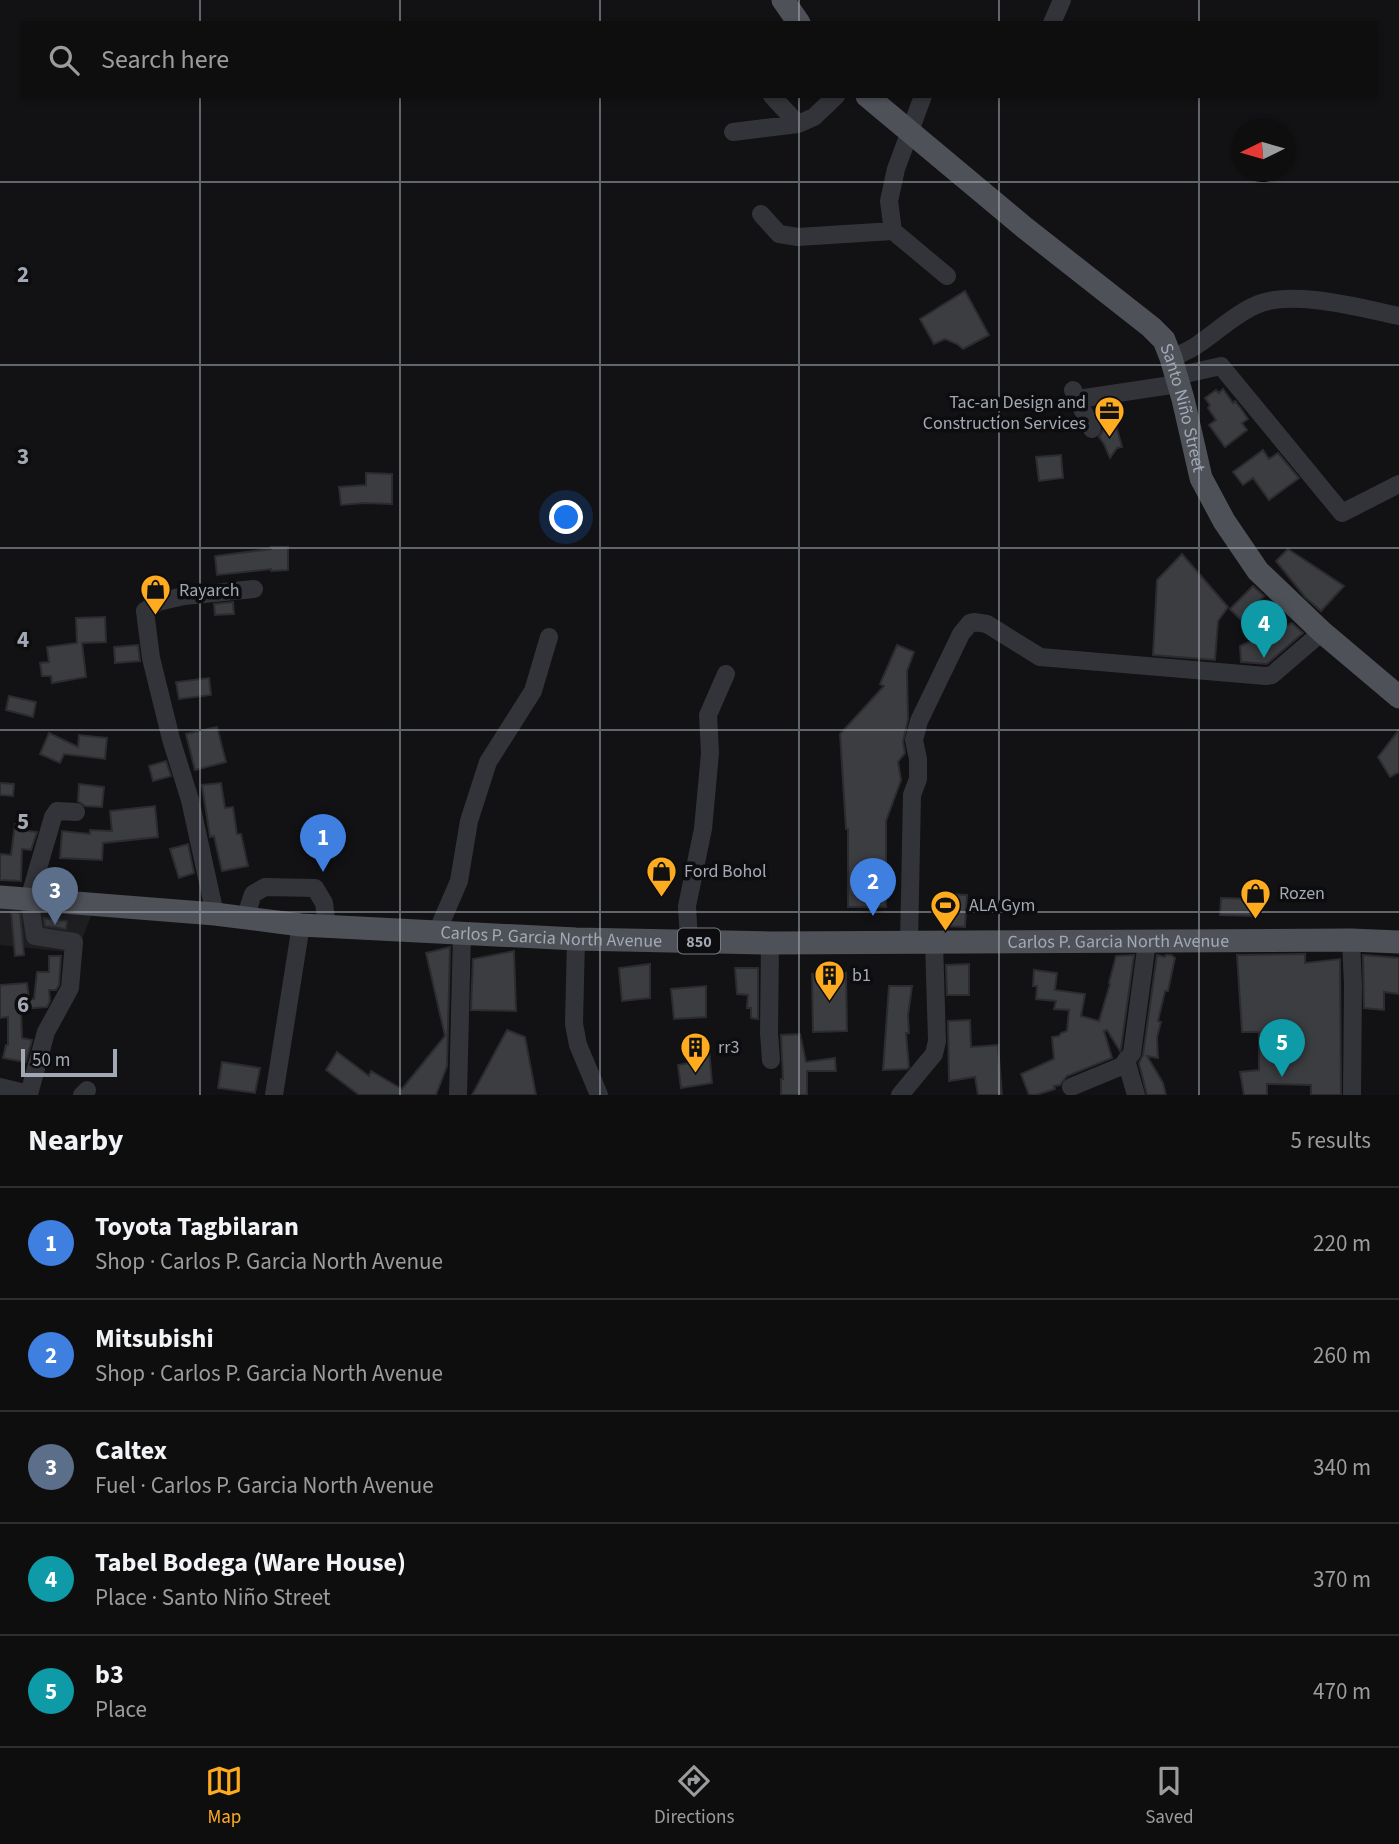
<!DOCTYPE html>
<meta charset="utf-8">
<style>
body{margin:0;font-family:"Source Sans 3",sans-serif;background:#171718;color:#f1f3f6}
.compass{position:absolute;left:1231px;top:119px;width:63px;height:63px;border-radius:50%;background:#0e0e0f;box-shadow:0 2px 5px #0004;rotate:265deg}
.scale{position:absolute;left:21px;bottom:18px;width:96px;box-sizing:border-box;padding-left:7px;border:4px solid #a2a9b5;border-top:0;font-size:19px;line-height:24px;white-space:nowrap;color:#a2a9b5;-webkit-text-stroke:5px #0d0d0f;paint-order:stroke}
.you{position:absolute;left:567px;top:518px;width:24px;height:24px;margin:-18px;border:5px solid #fff;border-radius:50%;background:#1a73e8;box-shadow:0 0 0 10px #1a73e833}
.badge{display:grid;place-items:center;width:46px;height:46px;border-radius:50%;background:#ffab1f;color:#fff;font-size:23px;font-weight:700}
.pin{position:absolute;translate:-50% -58px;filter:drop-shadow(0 2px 4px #0008)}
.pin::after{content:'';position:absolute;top:37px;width:24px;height:21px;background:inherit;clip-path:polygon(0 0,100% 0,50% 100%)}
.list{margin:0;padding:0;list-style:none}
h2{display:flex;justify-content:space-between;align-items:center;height:91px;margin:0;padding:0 28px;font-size:30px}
h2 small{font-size:23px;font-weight:400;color:#9b9c9e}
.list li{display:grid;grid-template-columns:46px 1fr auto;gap:21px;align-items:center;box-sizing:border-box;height:112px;padding:0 28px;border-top:2px solid #2e2e2f}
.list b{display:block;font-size:26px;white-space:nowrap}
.list p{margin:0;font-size:23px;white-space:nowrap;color:#9b9c9e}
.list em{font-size:23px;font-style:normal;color:#9b9c9e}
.icon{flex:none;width:38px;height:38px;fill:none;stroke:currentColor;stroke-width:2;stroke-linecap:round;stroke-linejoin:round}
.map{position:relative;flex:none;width:1399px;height:1095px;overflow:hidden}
.search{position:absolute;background:#0e0e0f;box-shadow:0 2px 5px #0004;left:21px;right:21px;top:21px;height:77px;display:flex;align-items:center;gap:18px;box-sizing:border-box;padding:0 24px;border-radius:0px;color:#9b9c9e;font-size:26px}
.sheet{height:651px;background:#0e0e0f}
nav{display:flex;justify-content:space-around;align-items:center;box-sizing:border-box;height:98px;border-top:2px solid #2e2e2f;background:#0e0e0f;font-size:19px;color:#9b9c9e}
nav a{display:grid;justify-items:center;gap:4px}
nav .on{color:#ffab1f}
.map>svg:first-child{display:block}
.built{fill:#1e1e21}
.building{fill:#3c3d41;stroke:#2c2c30;stroke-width:2}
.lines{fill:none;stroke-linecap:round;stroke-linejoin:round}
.minor{stroke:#333439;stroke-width:18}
.major{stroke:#4e5158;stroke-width:23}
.grid{fill:none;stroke:#a2a9b5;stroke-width:2;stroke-opacity:0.55}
.labels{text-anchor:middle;stroke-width:7;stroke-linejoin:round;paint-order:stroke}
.shield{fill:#0d0d0f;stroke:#757a83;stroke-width:2}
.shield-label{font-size:16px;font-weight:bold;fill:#a2a9b5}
.poi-label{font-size:18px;fill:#a2a9b5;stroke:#0d0d0f;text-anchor:start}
.street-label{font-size:18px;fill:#a2a9b5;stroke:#0d0d0f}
.grid-label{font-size:23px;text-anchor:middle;font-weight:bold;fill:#a2a9b5;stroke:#0d0d0f;stroke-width:7;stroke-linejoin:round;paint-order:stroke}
</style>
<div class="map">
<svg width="1399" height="1095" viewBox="0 0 1399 1095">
<rect width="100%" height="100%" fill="#121214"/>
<path class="built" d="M0,901l94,7 -17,45 -77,-8z"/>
<path class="building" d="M965,291l24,44 -26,14 -6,-5 -12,-5 -11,5 -14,-25z
M1223,389l10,14 2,-2 7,9 6,9 -6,4 5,7 -22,17 -16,-22 7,-5 -8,-12 2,-3 -5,-7 11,-8 3,3z
M1110,425h6l6,22 -5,1 -7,10 -6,-14 -5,-7 4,-7z
M1263,450l6,9 9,-6 21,25 -30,22 -16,-22 -10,7 -10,-13z
M1061,455l2,23 -24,3 -3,-24z
M366,473l26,1v30l-28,-1 -23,2 -2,-18 27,-2z
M271,547h17v23l-17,1v-2l-54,6 -2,-19 56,-7z
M1288,549l56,37 -23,25 -16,-14 -29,-36z
M1182,554l46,53 -10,14 -3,39 -62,-5 4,-75z
M1253,586l11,10 -23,24 -11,-11z
M233,602l1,12 -19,1 -1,-11z
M105,617l1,25 -24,1 4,34 -34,6 -1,-7h-9l-2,-13 9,-1 -2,-15 30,-4 -1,-25z
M1292,623l11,10 -36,31 -26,-2 -1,-16z
M138,645l2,16 -25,2 -1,-16z
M897,645l17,7 -7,19 1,48 -5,23 2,11 -7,9 3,18 -15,41v86h-38v-78h-2l-6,-95 44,-48 -4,-2z
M209,678l2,17 -32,4 -3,-17z
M9,696l27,6 -3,15 -27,-7z
M217,727l9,35 -31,8 -9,-36z
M1399,730v42l-9,5 -12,-20z
M49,733l29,14 1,-12 28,3 -2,21 -41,-5 -4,9 -20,-9z
M166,761l5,15 -18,5 -4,-15z
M0,783l14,1 -1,12 -13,-1z
M221,783l4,25 8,-1 4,27h4l7,32 -26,5 -8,-35 -4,1 -8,-52z
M79,784l25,3 -2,20 -17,-1 -7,-5z
M155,806l3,31 -55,6 -1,17 -42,-2 2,-27 28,3v-4l22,1 -2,-20z
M15,824l8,1 -1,5 15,2 -6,18 -9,-1 -1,32 -21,-1v-26l11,1z
M188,844l6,29 -15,5 -9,-29z
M946,894l21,1 -2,32 -21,-1z
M1221,898l31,1v17l-32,-1z
M11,912l9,1 4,42 -9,1z
M44,918l23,3 -1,8 -21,-3z
M450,947l-3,119 -11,29h-77l-33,-25 11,-18 32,24 2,-5 31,18 43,-53 -19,-83z
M514,951l2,60 -45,-1 2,-51z
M1305,954v9l35,-4 1,136h-30v-10l-44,-1v11h-23l-4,-23 19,-2v-38h-17l-5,-77z
M1134,955l-13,93 -1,3 -13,-21 -3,1 8,27 -45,18 -7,9 -6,1 1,3 -19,6h-7l-8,-21 33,-15 -2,-22 7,-1 2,-3 6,-2 2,-21 -15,-1 2,-8 -20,-2 1,-13h-4l1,-16 23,3 -2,17 30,4 -4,22 18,5 11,-37 -1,-1 7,-27z
M1157,955l8,2 1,-2h5l4,3 -7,33h-3l-7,30 3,1 -4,15 1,21 -11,-2 16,27 3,12h-19l-8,-32 4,-8z
M1363,955l36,3v36l-15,-2v18l-20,-2z
M49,956h12l-2,29 -3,5h-7l1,11 -3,6 -26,2 1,29 10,2 -6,22 -23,-4 3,-13h2v-28l-8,1v-33l27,-2 2,16h5l3,-27h12z
M650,964v34l-28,3 -3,-33z
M969,964v31h-22l-1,-30z
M735,968h23v51l-7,-1v-10h-4l1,-13 -11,-1z
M846,973l1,58 -34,1 -1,-58z
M706,986v31l-32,2 -3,-30z
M889,986h23l-4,29 1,18h-3l3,34 -2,2 -24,1z
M970,1020l1,27 27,-2 4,50h-24l-3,-18 -26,4 -1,-60z
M507,1030l18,7 11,58h-64z
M800,1034l6,28 29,-4 1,13h-29v24h-26v-16h2l-2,-44z
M709,1048l3,35 -31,5 -3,-23 17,-3v-11z
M222,1062l38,6 -5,25 -37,-5z"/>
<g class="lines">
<path class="minor" d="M1052,23l10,-23
M772,96l26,28 16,-7 22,-21
M923,96l-27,73 -7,32 4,30 54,45
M733,132l65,-8
M761,214l18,20 19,3 95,-6
M1171,358c10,-4 20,-8 29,-15 18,-12 34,-28 54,-37 35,-18 107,2 145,10
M1176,376l45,-10 121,147 57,-29
M1073,390l19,39
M1078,399l100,-15
M215,914l-25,-114 -19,-61 -20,-81 -6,-47 13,-9 26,-6 70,-7
M249,919v-13l4,-12 12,-7 50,1 9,15 3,23
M437,932l22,-51 10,-60 19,-59 45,-71 16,-54
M576,939l-2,85 4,21 21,50
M1351,940l2,45 -1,110
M689,941l-2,-35 16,-77 7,-76 -2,-38 18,-41
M770,943l-1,90 2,27
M909,943l3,-148 6,-16v-20l-4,-19 5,-19 42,-87 9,-11 4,-1 13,2 53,33 226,19 6,-1 50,-43
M1126,1060l10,35
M0,1087l29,7 17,-62 24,-44 4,-46 -39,-6 -6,-37 24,-82 4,-6 19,1
M1071,1087l51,-21 10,-13 15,-111
M82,1095l5,-5
M274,1095l27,-170
M458,1095l4,-161
M900,1095l34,-41 3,-13 -3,-99"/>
<g class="major">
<path d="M783,0l16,23"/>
<path id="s1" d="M867,96l158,132 126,99 13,13 7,18 12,41 18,79 23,43 34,50 64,61 77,65"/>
<path id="s2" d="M0,897l215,17 86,11 275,14 194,4 581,-3 48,2"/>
</g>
</g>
<path class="grid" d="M200,0v23M400,0v23M600,0v23M799,0v23M999,0v23M1199,0v23M200,96v999M400,96v999M600,96v999M799,96v999M999,96v999M1199,96v999M0,182h1399M0,365h1399M0,548h1399M0,730h1399M0,912h1399"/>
<defs>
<symbol id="office-pin" viewBox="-11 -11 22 30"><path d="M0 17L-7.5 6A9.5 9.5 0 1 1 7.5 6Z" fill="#ffab1f" stroke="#0d0d0f"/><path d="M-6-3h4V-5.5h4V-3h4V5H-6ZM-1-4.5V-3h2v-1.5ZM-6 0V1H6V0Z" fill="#111"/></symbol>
<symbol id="shop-pin" viewBox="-11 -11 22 30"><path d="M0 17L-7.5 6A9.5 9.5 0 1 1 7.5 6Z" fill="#ffab1f" stroke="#0d0d0f"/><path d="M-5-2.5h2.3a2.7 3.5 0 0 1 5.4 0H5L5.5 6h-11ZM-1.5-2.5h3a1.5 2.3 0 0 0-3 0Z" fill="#111"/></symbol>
<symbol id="stadium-pin" viewBox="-11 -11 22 30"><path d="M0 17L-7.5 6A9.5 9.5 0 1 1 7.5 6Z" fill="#ffab1f" stroke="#0d0d0f"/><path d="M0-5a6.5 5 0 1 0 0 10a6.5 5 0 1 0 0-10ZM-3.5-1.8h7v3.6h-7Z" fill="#111"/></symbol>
<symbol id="building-pin" viewBox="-11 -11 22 30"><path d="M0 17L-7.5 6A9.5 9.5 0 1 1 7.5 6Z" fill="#ffab1f" stroke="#0d0d0f"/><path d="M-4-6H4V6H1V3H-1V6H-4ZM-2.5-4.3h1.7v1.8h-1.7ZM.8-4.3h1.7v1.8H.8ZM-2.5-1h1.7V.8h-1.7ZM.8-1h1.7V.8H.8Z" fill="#111"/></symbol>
</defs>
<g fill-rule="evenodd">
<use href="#office-pin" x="1092" y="394" width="35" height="47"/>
<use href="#shop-pin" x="138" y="572" width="35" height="47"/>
<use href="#shop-pin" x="644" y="854" width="35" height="47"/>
<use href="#shop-pin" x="1238" y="876" width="35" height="47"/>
<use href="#stadium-pin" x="928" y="888" width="35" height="47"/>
<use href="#building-pin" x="812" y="958" width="35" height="47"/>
<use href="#building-pin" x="678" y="1030" width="35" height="47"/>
</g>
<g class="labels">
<rect class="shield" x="678" y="928.5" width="42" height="25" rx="5"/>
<g class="shield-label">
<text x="699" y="947">850</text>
</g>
<g class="poi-label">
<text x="1086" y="408" text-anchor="end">Tac-an Design and<tspan x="1086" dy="21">Construction Services</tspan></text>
<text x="179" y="596">Rayarch</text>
<text x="684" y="877">Ford Bohol</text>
<text x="1279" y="899">Rozen</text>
<text x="969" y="911">ALA Gym</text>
<text x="852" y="981">b1</text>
<text x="718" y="1053">rr3</text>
</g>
<g class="street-label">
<text dy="6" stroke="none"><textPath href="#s1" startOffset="455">Santo Niño Street</textPath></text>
<text dy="6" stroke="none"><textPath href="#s2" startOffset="553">Carlos P. Garcia North Avenue</textPath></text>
<text dy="6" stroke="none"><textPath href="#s2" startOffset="1120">Carlos P. Garcia North Avenue</textPath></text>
</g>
</g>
<g class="grid-label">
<text x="23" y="282">2</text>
<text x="23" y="464">3</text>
<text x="23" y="647">4</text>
<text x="23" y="829">5</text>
<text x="23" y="1012">6</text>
</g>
</svg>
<svg class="compass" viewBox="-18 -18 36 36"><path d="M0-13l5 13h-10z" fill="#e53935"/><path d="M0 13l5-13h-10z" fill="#9b9c9e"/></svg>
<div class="scale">50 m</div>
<div class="you"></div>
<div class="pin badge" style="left:323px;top:872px;background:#3f7fe0">1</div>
<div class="pin badge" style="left:873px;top:916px;background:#3f7fe0">2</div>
<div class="pin badge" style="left:55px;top:925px;background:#5c6f8a">3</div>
<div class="pin badge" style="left:1264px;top:658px;background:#0f9aa8">4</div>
<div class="pin badge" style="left:1282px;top:1077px;background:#0f9aa8">5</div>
<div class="search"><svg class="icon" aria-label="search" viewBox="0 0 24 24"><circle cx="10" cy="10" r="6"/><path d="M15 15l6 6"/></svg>Search here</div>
</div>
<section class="sheet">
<h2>Nearby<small>5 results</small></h2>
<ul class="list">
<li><span class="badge" style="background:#3f7fe0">1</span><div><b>Toyota Tagbilaran</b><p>Shop · Carlos P. Garcia North Avenue</p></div><em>220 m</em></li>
<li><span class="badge" style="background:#3f7fe0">2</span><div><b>Mitsubishi</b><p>Shop · Carlos P. Garcia North Avenue</p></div><em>260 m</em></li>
<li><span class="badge" style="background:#5c6f8a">3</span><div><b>Caltex</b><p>Fuel · Carlos P. Garcia North Avenue</p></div><em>340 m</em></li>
<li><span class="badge" style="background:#0f9aa8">4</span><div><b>Tabel Bodega (Ware House)</b><p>Place · Santo Niño Street</p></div><em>370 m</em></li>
<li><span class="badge" style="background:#0f9aa8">5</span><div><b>b3</b><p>Place</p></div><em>470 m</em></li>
</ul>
</section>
<nav>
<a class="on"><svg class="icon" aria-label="map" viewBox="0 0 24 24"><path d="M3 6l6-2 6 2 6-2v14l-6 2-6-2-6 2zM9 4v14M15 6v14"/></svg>Map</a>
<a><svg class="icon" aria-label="directions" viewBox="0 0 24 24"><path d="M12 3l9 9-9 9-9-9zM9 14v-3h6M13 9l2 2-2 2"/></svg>Directions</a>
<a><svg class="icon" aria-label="saved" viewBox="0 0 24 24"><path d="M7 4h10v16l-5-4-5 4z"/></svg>Saved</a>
</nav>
